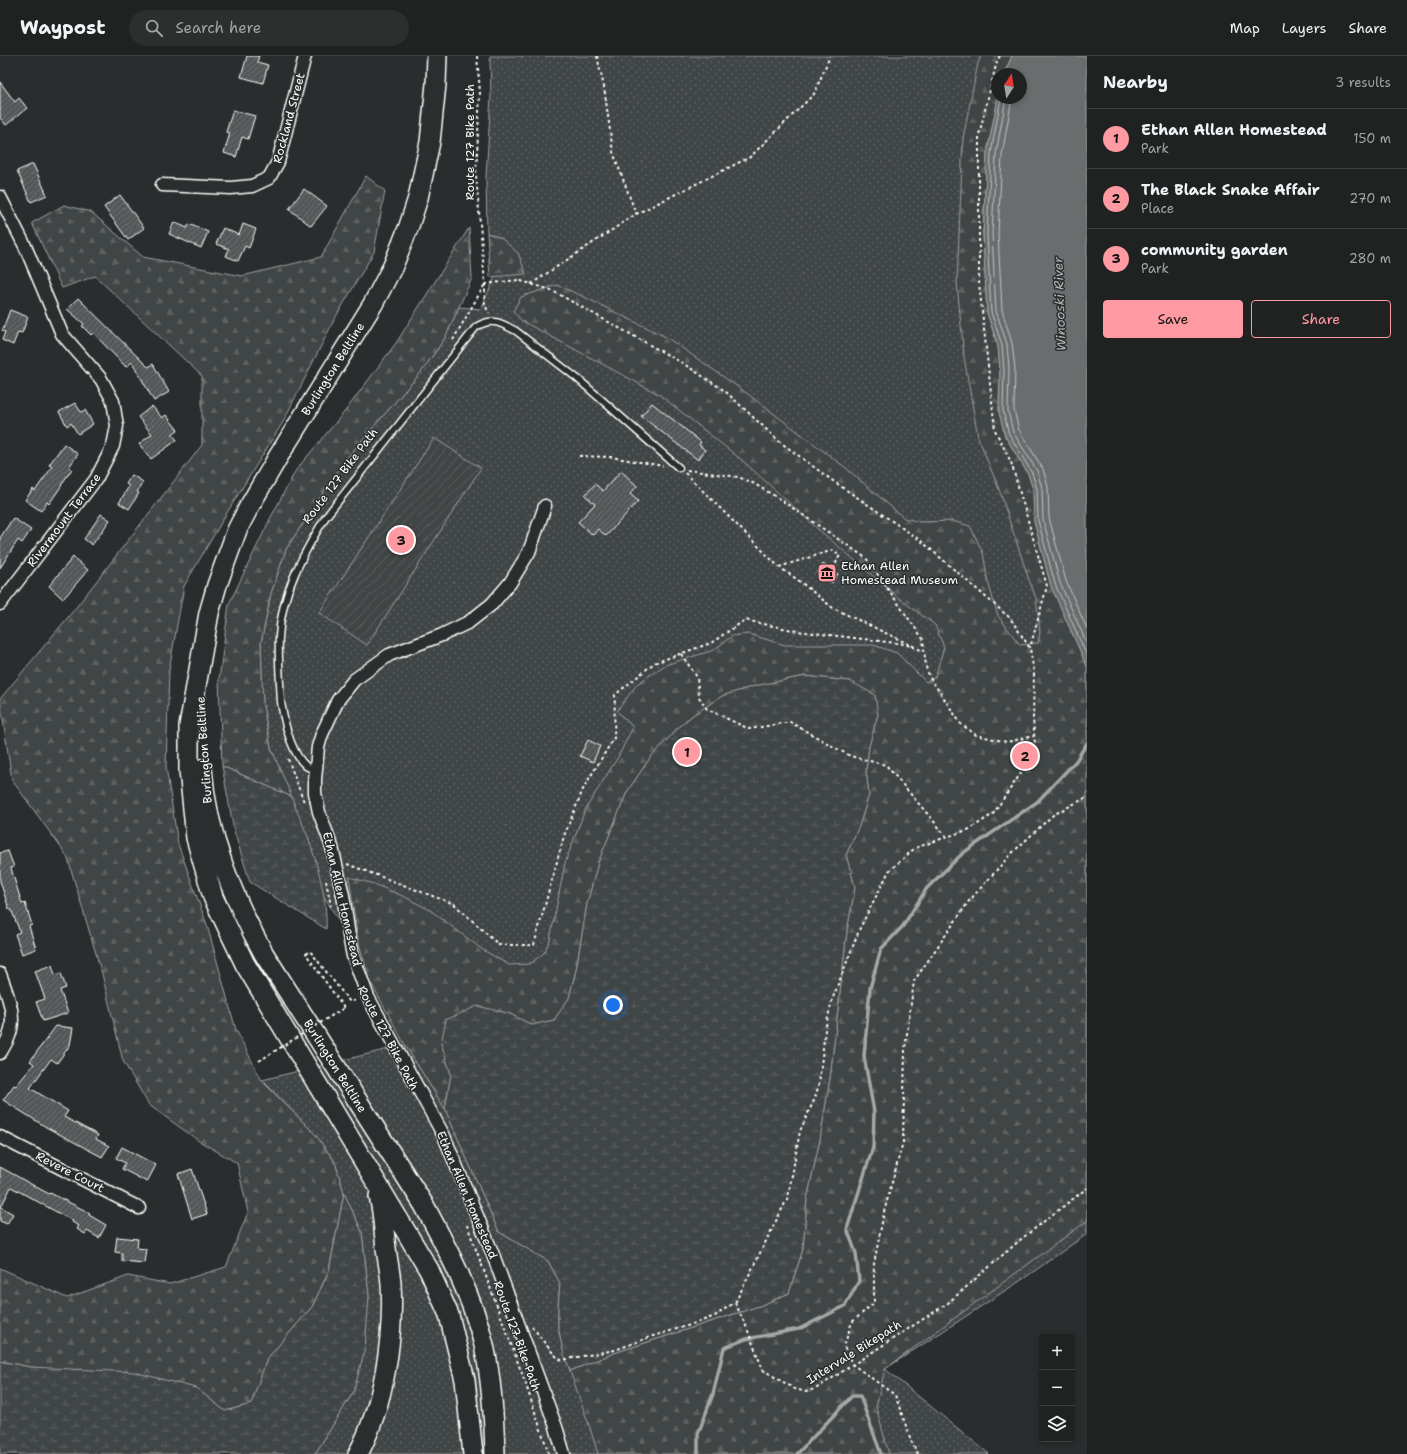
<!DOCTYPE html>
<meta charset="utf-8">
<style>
body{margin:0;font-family:"Shantell Sans",sans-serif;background:#2d2f2f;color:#f1f3f6}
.controls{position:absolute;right:12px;bottom:12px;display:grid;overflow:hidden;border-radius:4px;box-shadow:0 2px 6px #0003}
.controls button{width:36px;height:36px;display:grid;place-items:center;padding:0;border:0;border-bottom:1px solid #3d3f40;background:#202222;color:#f1f3f6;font:20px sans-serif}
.compass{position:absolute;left:991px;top:12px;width:36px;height:36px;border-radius:50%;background:#202222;box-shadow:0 2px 6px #0003;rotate:12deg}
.you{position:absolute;left:613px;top:949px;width:14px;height:14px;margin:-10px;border:3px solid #fff;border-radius:50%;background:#1a73e8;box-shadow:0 0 0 6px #1a73e833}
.badge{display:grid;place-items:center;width:26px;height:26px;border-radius:50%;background:#ff9aa2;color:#111;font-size:13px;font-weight:700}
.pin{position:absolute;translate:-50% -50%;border:2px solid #fff;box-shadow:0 1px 4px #0006}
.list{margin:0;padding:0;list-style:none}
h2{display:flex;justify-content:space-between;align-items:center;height:52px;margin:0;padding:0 16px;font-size:17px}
h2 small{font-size:13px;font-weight:400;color:#a2a4a5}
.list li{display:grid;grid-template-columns:26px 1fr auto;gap:12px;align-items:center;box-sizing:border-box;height:60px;padding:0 16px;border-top:1px solid #3d3f40}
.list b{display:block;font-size:15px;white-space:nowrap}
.list p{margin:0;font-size:13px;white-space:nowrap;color:#a2a4a5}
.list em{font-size:13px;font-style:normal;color:#a2a4a5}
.actions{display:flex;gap:8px;padding:12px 16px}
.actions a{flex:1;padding:9px 0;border:1px solid #ff9aa2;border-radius:4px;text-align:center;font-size:14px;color:#ff9aa2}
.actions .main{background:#ff9aa2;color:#111}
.icon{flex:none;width:22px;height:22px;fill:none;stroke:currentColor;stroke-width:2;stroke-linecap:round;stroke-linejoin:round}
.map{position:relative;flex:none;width:1087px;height:1398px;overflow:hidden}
header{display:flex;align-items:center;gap:24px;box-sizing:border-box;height:56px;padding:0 20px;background:#202222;border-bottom:1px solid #3d3f40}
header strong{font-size:19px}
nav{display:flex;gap:22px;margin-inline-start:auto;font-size:14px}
.search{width:280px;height:36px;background:#2d2f2f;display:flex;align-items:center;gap:10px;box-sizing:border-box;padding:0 14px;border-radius:22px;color:#a2a4a5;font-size:15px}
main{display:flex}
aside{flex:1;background:#202222}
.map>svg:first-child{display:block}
.grass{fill:url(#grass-dots);stroke:#a0a2a2}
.forest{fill:url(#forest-firs);stroke:#a0a2a2}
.wetland{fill:url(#wetland-marsh);stroke:#a0a2a2}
.garden{fill:url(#garden-furrows);stroke:#a0a2a2}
.water{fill:#6a6c6d;stroke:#a6a7a7}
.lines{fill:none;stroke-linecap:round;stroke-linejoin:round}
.shore{stroke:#c3c4c5;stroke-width:1}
.stream{stroke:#a6a7a7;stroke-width:3.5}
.building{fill:url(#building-hatch);stroke:#fff}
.service-casing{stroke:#fff;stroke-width:9}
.minor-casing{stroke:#fff;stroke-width:15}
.primary-casing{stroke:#fff;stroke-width:22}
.path{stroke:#fff;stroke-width:2;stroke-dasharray:3 3;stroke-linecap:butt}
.service{stroke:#2a2d2e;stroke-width:6}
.minor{stroke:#2a2d2e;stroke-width:12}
.primary{stroke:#2a2d2e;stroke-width:19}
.path-bridge{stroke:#fff;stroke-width:2;stroke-dasharray:3 3;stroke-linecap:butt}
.labels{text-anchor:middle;stroke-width:3;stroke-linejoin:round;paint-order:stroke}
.street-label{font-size:12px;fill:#fff;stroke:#2a2d2e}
.poi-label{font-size:12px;fill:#fff;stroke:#2a2d2e;text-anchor:start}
.water-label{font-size:13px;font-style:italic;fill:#b4b6b6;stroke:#2a2d2e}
</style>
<header>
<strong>Waypost</strong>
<div class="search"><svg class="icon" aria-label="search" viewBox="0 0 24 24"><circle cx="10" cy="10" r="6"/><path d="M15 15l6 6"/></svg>Search here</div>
<nav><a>Map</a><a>Layers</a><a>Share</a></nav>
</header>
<main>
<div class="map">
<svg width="1087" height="1398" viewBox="0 0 1087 1398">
<defs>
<pattern id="grass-dots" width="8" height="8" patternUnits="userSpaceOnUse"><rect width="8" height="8" fill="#414445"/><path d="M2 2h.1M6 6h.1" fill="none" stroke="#5e6061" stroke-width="1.8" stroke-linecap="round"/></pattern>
<pattern id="forest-firs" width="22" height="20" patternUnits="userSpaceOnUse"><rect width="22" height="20" fill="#414445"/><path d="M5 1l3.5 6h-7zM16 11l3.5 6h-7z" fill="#5e6061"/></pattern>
<pattern id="wetland-marsh" width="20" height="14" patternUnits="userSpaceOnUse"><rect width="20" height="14" fill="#414445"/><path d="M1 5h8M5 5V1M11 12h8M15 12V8" fill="none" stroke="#5e6061"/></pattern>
<pattern id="garden-furrows" width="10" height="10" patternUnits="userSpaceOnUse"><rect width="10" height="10" fill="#414445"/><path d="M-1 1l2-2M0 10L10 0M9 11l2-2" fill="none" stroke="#5e6061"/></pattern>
<pattern id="building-hatch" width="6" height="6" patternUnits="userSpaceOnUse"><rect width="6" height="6" fill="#555758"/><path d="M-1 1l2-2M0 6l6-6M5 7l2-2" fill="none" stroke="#6e7071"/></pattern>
</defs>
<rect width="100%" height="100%" fill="#2a2d2e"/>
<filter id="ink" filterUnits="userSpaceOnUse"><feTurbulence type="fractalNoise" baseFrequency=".025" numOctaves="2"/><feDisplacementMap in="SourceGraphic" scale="8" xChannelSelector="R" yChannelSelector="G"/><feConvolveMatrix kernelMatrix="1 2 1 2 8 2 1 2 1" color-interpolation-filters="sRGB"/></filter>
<g filter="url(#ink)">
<path class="grass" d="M490,0h522l-8,18h-7l1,24 -11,55 64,433 36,80v568l-64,45 -138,90 104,85h-674l39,-63 15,-95 -7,-64 -18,-39 -9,-31 -20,-28 -53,-54 143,-35 40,64 54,123 49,29 12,22 -2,24v19l5,25 -3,-111 -98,-117 -145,-238 -30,-98 -16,-39 -8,-42 -2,-63 10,-50 15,-44 59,-89 77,-89 23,-33 14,-31 22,2 15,-35 5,-36 -14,-5 -1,-56 5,-81z"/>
<path class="forest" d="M981,0h31l-8,18h-7l1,24 -11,55 -4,81 4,79 11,33 2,24 -1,42 6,24 23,38 5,15 1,32 17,65 36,80v555l-202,148 -9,38 13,47h-291l-9,-29 -19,-54 44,-18 148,-48 27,-12 14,-44 4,-50 13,-60 10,-61 17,-147 8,-44 -9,-32 13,-29 10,-31 -3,-25 3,-24 9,-32 -28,-33 -45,-5 -50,10 -33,10 -29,19 -12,10 -31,33 -23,34 -29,71 -11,41 -11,66 -7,28 -15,22 -22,5 -24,-12 -67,30 10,31 -6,35 -40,-64 -35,-64 -12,-41 -9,-63 25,7 31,13 25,13 53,40 26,15 21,-1 14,-11 6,-13 15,-77 20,-53 33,-53 15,-30 -16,-16 20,-27 28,-19 49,-15 18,-14 16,-2 37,11h88l24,8 29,29 9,-5 9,-30 -9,-22 -35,-26 -82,-70 -75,-68 -83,-66 -138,-74 -9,-10 8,-14 36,-12 25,11 84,41 75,52 105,79 58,50 16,4 32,-1 18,5 13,27 5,29 10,34 22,29 18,-2 2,-11 -4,-34 -7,-18 -29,-88 -22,-55 -14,-80 -7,-74 6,-145 15,-75z
M366,120l19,15 -11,61 -40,68 -51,102 -55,89 -44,75 -15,84 -3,97 12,77 29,81 29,105 26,51 53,53 20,28 9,31 -15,77 -17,37 -45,52 -16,45 -26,7 -29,-23 -166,-21 -30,-6v-93l67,30 61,-22 42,8 56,-17 22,-55 -11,-49 -38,-22 -50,-36 -26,-44 -21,-87 -35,-118 -55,-76 -12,-81 74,-89 128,-165v-69l-107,-100 -33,12 -30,-65 32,-18 27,7 52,45 99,19 79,-19z
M469,172l3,50 -27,60 -23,33 -77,89 -59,89 -15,44 -10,50 2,63 8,42 21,49 -70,-31 -3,-86 10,-76 42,-87 25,-47 50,-60 50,-67z
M487,177l14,5 17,15 8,21 -36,3z"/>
<path class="wetland" d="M805,620l45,5 25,14 3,19 -9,32 -3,24 3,25 -10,31 -13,29 9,32 -8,44 -17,147 -10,61 -13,60 -4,50 -14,44 -27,12 -148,48 -44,18 -7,-20 -5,-25v-19l2,-24 -12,-22 -49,-29 -54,-123 6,-35 -10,-31 5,-23 31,-14 31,7 24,12 22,-5 15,-22 7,-28 11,-66 11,-41 29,-71 23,-34 31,-33 12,-10 29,-19 33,-10z
M222,710l70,31c4,14 11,27 16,40 9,26 20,65 18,92l-76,-47 -16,-51z
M344,1137l18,39 7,64 -4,52 -11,43 -39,63h-315v-93l30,6 104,5 62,16 29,23 26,-7 16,-45 45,-52 17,-36z"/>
<path class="garden" d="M434,382l47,30 -114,177 -48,-32z"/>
<path class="water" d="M1012,0h75v610l-36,-80 -17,-65 -1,-32 -5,-15 -23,-38 -6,-24 1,-42 -2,-24 -11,-33 -4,-79 4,-81 11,-55h23v-24h-17z"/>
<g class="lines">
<path class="shore" d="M1001,42l-10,55 -4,81 4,78 11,33 2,25 -1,41 6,23 23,39 5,16 1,31 17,64 32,72
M1006,42l-10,56 -4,80 4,77 11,33 2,25 -1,42 5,21 24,39 5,17 1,31 17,64 27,61
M1012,42l-10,57 -4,79 4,76 10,33 3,25 -1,42 5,20 24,39 5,18 1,31 17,63 21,48"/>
<path class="stream" d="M698,1398v-20l15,-40 11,-46 22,-9 53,-10 46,-23 14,-25 -3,-28 -9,-24 26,-82 1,-35 -10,-56 6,-68 11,-39 22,-23 24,-38 36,-35 74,-51 39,-41 11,-18
M797,1398l55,-58h8l21,58"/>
</g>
<path class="building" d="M247,0h12l-2,6 11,3 -5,18 -22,-6z
M0,26l15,20 4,-4 8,10 -21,17 -6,-7z
M233,54l22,6 -7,23 -6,-2 -6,20 -12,-4 6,-20 -4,-1z
M33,108l14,31 -16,7 -14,-31z
M304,133l23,17 -16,20 -22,-17z
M120,139l24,33 -16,12 -24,-33z
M174,166l13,6 2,-4 19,8 -7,16 -32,-14z
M243,168l13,5 -7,19 -4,-2 -7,15 -12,-5 3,-7 -13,-5 7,-16 16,7z
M78,242l70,69 5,-3 16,28 -15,9 -22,-39 -6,5 -33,-34 -2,2 -9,-9 2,-2 -17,-15z
M10,254l18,7 -6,16 -4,-1 -5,13 -11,-5 3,-8 -3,-1z
M75,347l6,9 4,-2 8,14 -15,10 -7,-11 -4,3 -8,-14z
M652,347l49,39 -2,3 6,5 -7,10 -57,-44z
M152,350l10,12 4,-3 12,15 -6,4 5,6 -26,19 -12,-15 13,-10 -14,-17z
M64,388l14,10 -9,13 3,2 -11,16h1l-13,19 -2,-2 -6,9 -16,-11 8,-11 2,2 17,-24 -3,-2z
M621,415l16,15 -7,8 8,7 -32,35 -8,-7 -5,6 -15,-13 17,-18 -10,-9 10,-11 8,7z
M132,419l11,7 -6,10 2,1 -10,16 -10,-6 10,-17 -3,-2z
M101,458l9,6 -18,25 -8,-6z
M13,462l18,12 -9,13 -4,-3 -18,28v-30z
M73,501l15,13 -25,29 -14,-13z
M823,508l15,10 -6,9 -15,-10z
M588,684l12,6 -7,16 -13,-6z
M8,795l6,16 -3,1 11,36 3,-1 7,22 -3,1 7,23 -14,5 -7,-20 5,-2 -9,-23h-2l-9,-28v-28z
M52,909l3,10 6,-2 5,15 -6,2 8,23 -25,8 -7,-19 9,-3 -10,-28z
M56,970l17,2 -3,17 -13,18 -6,-4 -21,29 38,23 -4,6 34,18 -2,4 13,7 -7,11 -56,-30 -43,-27 11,-15 2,1 18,-22 -4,-3z
M122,1091l34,18 -9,17 -25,-13 3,-6 -9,-5z
M0,1111l49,27 1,-1 40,20 -1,2 17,10 -7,13 -12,-7 -2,3 -8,-5 2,-3 -7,-4 1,-1 -62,-34 -10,20 12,7 -6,10 -7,-3z
M192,1113l15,45 -15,5 -14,-45z
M117,1181l21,2 -1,9 9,1 -2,14 -22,-2v-8l-7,-1z"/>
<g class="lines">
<defs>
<path id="service" d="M315,714c-3,-1 -6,-2 -9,-4 -15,-13 -22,-45 -25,-64 -1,-21 -3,-43 -2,-65 2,-43 24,-83 46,-119l151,-191c16,-10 25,-4 40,4l62,48 101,89"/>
<path id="minor" d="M162,129l69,3 21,-2 17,-8 9,-16 27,-106
M0,141l25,49 37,88 39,45 12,22 4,25 -4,20 -17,33 -96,125
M545,450l-16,46 -19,31 -18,21 -23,18 -27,13 -53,20 -35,25 -16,20 -16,34 -4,13 -3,33v13l4,19 13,35 11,48 6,41 4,20 15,41 76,139 48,116 64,175 8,27
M0,918c7,20 17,41 9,62 -2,6 -6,12 -9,17
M0,1081l139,71"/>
<path id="primary" d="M437,0l-1,28 -6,58 -12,56 -9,28 -16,40 -20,38 -95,153 -28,48 -13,25 -20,55 -8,28 -20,113v44l7,68 17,59 32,67 184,306 20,45 16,65 8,74
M202,713c5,66 30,127 62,185l160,251c24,45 48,90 60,140 8,36 10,72 11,109
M358,1398c26,-49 36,-116 33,-170 -1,-15 -5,-30 -6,-45 -2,-16 -2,-27 -6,-43"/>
</defs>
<use href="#service" class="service-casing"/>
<use href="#minor" class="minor-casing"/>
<use href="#primary" class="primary-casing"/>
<path class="path" d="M477,0l3,36 -4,83 9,109v21l4,8
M597,0l7,31 9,65 23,62
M1000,0l-3,5 -18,74v148l16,147 16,32 36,124 -17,62
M485,228l33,-4 33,10 133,74 41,27 55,51 53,39 87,59 90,78 20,30 4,25 -1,45 2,27 -12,25 -30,44 -23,15 -55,19 -26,23 -29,57 -28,72 -7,30 -6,54 -4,14 -15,33 -12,66 -53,106
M531,228l105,-70 114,-57 64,-63 16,-38
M453,284l32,-56
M579,400l32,1 52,9
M687,414l51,7 13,5 27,16 88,60 57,81 3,28 4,11 9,13 22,33 15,11 31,7 27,-6
M685,417l94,94 19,13 35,28 82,39
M779,511l54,-17 7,5 -6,12
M681,598l16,23 2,20 8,12 42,20 41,-7 60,34 36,9 61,72
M288,703l16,43
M347,808l107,40 45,41h35l30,-109 20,-49 30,-49 1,-43 39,-32 57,-20 34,-23 52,11 107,13 20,7
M326,825l5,25
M344,952l-38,-54 4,-3 40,51 6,-2
M467,1169l57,154 25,75
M735,1247l11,23 17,44 32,19 11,3 11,-4 131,-85 72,-63 67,-52
M532,1271c8,8 22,31 30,33l53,-10 38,-14 34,-10 28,-10 14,-10 6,-3
M918,1398l-6,-11 -17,-48 -43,-31 -8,-18 8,-24 22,-19v-39l10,-52 19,-70 2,-93 9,-68 55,-80 42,-47 42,-39 34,-18"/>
<use href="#service" class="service"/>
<use href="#minor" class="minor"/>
<use href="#primary" class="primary"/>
<path class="path-bridge" d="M259,1005l85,-53"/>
</g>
</g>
<defs>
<symbol id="museum-square" viewBox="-11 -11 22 22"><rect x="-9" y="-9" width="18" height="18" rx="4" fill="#ff9aa2" stroke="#2a2d2e"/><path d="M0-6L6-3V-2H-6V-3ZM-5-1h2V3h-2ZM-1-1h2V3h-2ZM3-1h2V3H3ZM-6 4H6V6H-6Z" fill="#111"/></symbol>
</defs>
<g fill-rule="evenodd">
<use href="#museum-square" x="816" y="506" width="22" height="22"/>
</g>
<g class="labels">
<g class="street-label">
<text transform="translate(289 62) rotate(-75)" y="4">Rockland Street</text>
<text transform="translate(470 86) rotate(-90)" y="4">Route 127 Bike Path</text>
<text transform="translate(333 313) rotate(-58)" y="4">Burlington Beltline</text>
<text transform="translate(340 420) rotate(-53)" y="4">Route 127 Bike Path</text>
<text transform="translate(64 464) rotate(-53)" y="4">Rivermount Terrace</text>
<text transform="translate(204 694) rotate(-94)" y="4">Burlington Beltline</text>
<text transform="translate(342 843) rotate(77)" y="4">Ethan Allen Homestead</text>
<text transform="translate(388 982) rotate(62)" y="4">Route 127 Bike Path</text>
<text transform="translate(335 1010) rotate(58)" y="4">Burlington Beltline</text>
<text transform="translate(70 1116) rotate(27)" y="4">Revere Court</text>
<text transform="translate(467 1139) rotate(67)" y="4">Ethan Allen Homestead</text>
<text transform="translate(517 1280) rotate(70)" y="4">Route 127 Bike Path</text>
<text transform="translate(854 1296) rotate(-32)" y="4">Intervale Bikepath</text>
</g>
<g class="poi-label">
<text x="841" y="514">Ethan Allen<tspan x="841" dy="14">Homestead Museum</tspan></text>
</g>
<g class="water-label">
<text transform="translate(1059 248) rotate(-92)" y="5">Winooski River</text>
</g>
</g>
</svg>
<div class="controls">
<button>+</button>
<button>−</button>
<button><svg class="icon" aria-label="layers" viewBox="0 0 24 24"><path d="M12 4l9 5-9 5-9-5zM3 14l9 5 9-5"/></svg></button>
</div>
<svg class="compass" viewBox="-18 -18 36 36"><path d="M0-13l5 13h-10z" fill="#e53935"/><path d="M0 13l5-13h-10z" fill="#a2a4a5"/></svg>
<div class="you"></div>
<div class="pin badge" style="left:687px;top:696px">1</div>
<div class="pin badge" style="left:1025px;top:700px">2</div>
<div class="pin badge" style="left:401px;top:484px">3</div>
</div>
<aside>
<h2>Nearby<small>3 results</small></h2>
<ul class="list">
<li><span class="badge">1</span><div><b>Ethan Allen Homestead</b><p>Park</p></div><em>150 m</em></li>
<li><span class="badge">2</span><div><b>The Black Snake Affair</b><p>Place</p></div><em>270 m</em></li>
<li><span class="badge">3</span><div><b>community garden</b><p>Park</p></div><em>280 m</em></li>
</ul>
<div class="actions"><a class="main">Save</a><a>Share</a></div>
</aside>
</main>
